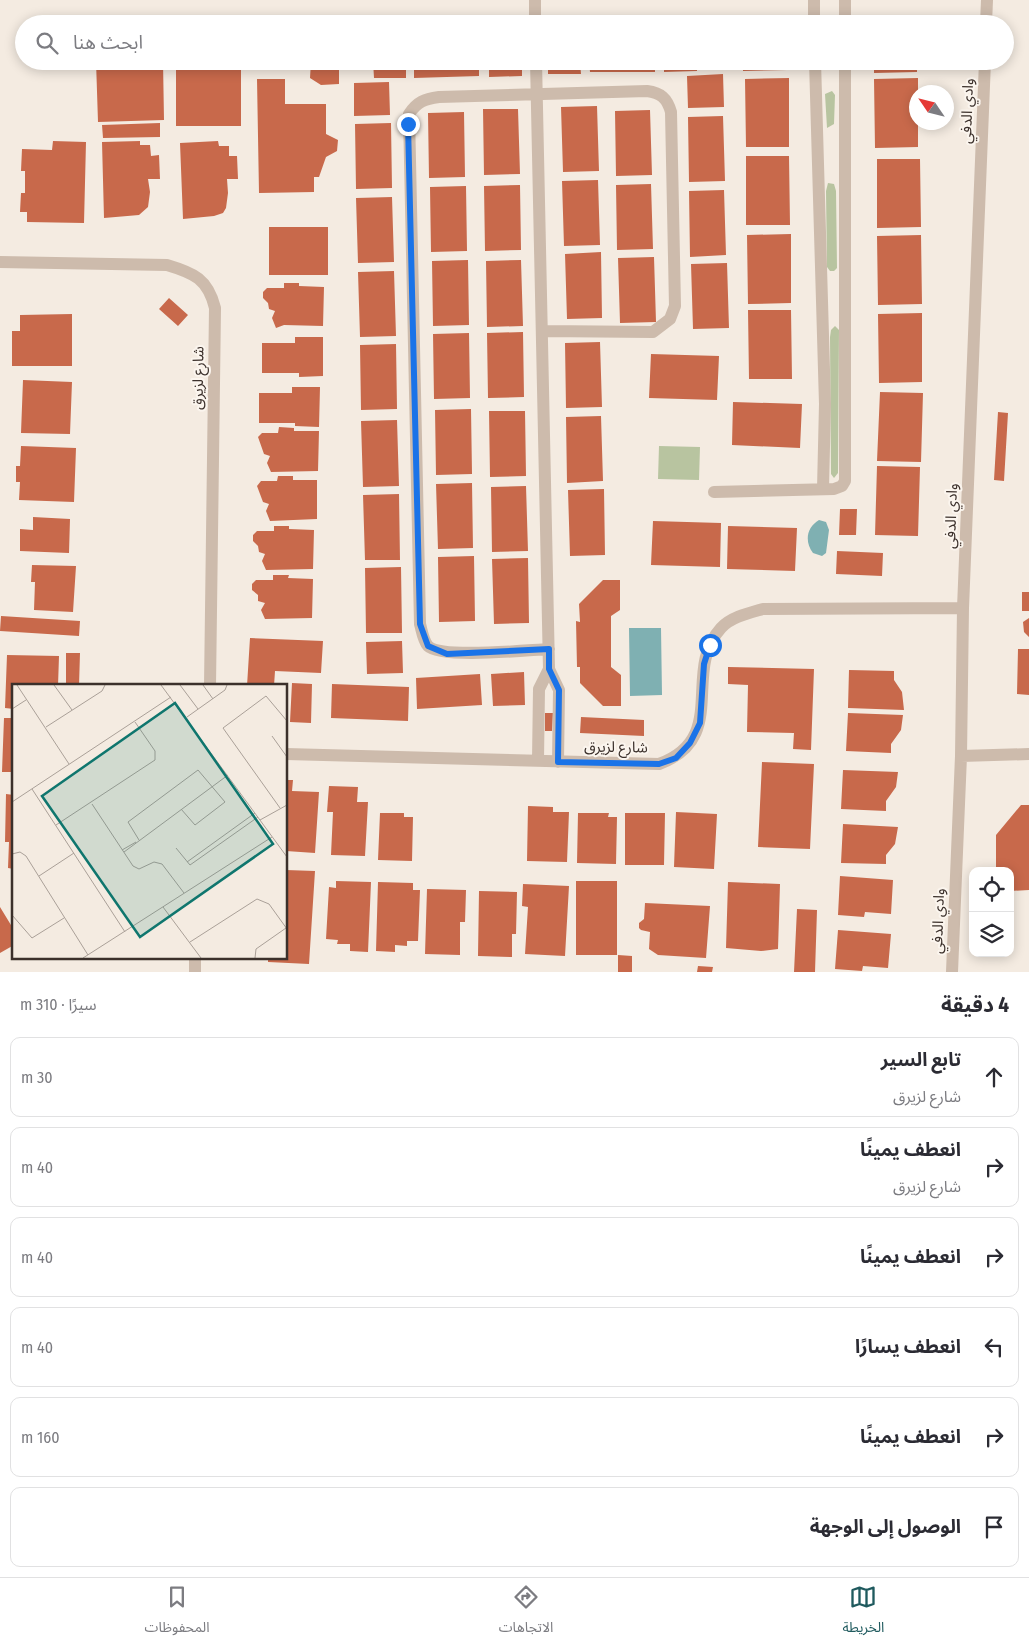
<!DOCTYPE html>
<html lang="ar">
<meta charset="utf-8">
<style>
body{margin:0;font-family:"Fira Sans Condensed","Noto Sans Arabic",sans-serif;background:#f7f7f7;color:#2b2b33;direction:rtl}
.controls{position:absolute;right:15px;bottom:15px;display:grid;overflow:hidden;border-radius:10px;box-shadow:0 2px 12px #0003}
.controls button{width:45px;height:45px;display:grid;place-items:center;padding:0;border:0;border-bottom:1px solid #e1e1e2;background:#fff;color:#2b2b33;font:25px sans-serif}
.compass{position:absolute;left:909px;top:85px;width:45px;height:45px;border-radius:50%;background:#fff;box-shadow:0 2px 12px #0003;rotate:305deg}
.stop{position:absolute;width:15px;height:15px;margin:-11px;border:4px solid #1a73e8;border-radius:50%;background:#fff}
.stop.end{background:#1a73e8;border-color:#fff;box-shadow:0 1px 5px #0008}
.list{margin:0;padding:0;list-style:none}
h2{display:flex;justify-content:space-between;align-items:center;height:65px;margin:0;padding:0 20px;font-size:21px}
h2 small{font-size:16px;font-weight:400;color:#7c7c81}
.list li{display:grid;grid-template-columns:32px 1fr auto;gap:15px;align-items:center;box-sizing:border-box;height:80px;margin:0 10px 10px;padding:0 10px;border:1px solid #e1e1e2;border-radius:10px}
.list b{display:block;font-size:19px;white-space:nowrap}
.list p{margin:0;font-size:16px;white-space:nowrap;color:#7c7c81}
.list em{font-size:16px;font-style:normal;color:#7c7c81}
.icon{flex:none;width:28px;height:28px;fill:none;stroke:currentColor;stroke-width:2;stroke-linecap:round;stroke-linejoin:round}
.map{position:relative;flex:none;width:1029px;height:972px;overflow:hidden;direction:ltr}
.search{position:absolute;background:#fff;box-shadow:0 2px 12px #0003;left:15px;right:15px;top:15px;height:55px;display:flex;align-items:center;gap:12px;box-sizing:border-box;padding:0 18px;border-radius:28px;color:#7c7c81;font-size:19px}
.sheet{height:605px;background:#fff}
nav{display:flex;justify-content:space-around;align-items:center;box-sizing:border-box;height:70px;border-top:1px solid #e1e1e2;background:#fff;font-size:14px;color:#7c7c81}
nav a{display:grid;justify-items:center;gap:2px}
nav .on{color:#1f5a5e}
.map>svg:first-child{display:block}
.green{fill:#b8c4a0}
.water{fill:#7fb0b2}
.building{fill:#c8694b}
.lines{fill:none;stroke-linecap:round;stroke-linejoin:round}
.street{stroke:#cdbbac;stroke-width:12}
.route{stroke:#1a73e8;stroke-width:6}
.labels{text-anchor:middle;stroke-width:4;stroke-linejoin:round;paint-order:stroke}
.street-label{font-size:15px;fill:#3b302b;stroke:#fbf5ee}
.inset-road{fill:none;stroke:#aaa098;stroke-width:1}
.view{fill:#0f766e;fill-opacity:0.15;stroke:#0f766e;stroke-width:2.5}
.inset-edge{fill:none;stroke:#3b302b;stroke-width:2.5}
</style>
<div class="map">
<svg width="1029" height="972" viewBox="0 0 1029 972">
<rect width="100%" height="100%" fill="#f4ebe1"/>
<path class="green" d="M832,91l3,4 -1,29 -7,4 -2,-34z
M828,183l6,1 2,7 1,77 -3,3h-4l-3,-4 -1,-76z
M835,326l4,4 -1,143 -4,5 -3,-4 -1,-137 1,-7z
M659,446l41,1 -1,33 -41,-1z"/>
<path class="water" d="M819,520l7,2 3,8 -3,23 -4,3 -9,-3c-9,-12 -6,-26 6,-33z
M629,628h32l1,67 -32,1z"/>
<path class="building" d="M96,61h67l1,59 -66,2z
M176,61h65v65h-65z
M339,61v23l-18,1 -11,-7 1,-17z
M373,61h33v17h-32z
M414,61h65v15l-65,2z
M489,61h33v15l-33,1z
M548,61h32l1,13h-33z
M589,61h66v11h-65z
M664,61h33v10l-33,1z
M743,61h44v9l-44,1z
M874,61h43v11l-43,1z
M723,74l1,33 -36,1 -1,-32z
M789,78v69h-43l-1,-68z
M918,78v69l-43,1 -1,-69z
M257,79h28v25h41v30l12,6 -1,11 -11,6 -7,20h-5v15l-55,1z
M389,82l1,33 -36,1v-33z
M597,106l2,65 -36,1 -2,-65z
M483,109h35l2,65 -36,1z
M650,110l2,65 -36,1 -1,-65z
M464,112l1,65 -36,1 -1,-65z
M723,116l2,65 -36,1 -1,-65z
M160,123v14l-57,1 -1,-13z
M391,123l1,65 -36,1 -1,-65z
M53,141l33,1 -2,81 -57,-1v-10h-7l1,-19h4v-22h-4l1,-22 30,1z
M140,141v4h10l1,11 8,-1 1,24h-12l2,13 -2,15 -9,8 -35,3 -2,-76z
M218,141l1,5h10v10h8l1,23h-11l1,14 -2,15 -3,5 -9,3 -31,3 -3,-76z
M746,156h43l1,69h-44z
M877,159h43l1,68 -44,1z
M598,180l2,65 -36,1 -2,-65z
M651,184l2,65 -36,1 -1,-65z
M520,185l1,65 -36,1 -1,-65z
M466,186l1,65 -36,1 -1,-65z
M724,190l2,65 -36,2 -1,-66z
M392,197l2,65 -36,1 -2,-65z
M269,227h59v48h-59z
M791,234v69l-43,1 -1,-69z
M921,235l1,69 -44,1 -1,-69z
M601,252l1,66 -35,1 -2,-65z
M654,257l2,65 -36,1 -2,-65z
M468,260l1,65 -36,1 -1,-65z
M521,260l2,66 -36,1 -1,-66z
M727,263l2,65 -36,1 -2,-65z
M394,271l2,65 -36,1 -2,-65z
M284,283h15v3l25,1 -1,39 -39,-1 -8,3 -4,-10 3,-7 -6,-2 -1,-6 -5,-5v-6l4,-4h17z
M169,298l19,17 -10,11 -19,-17z
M748,310h43l1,69h-43z
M922,313v69l-43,1 -1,-69z
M72,314v52h-60v-35h8v-16z
M523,332l1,65 -36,1 -1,-65z
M469,333l1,65 -36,1 -1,-65z
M295,337h28v39l-24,1v-4h-37v-30h33z
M600,342l2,65 -36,1 -1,-65z
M396,344l1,65 -36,1 -1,-65z
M651,354l68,2 -2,44 -68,-2z
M23,380l49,2 -2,52 -49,-1z
M292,387h28l-1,40 -24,-1v-3h-36v-30h33z
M880,392l43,1 -2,69 -44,-1z
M733,402l69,2 -2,44 -68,-3z
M471,409l1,65 -36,1 -1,-65z
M489,411h36l1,65 -36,1z
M998,412l10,1 -4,68 -10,-1z
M601,416l2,65 -36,2 -1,-66z
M397,420l2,66 -36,1 -2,-66z
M279,427l15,1v3h25l-1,40 -47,1 -4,-9 3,-7 -6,-2 -6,-17 4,-4h16z
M21,446l55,2 -2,54 -55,-2 1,-18h-4v-16h4z
M877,466l43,1 -2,69 -43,-1z
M278,476h15v4h24v39l-47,2 -4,-10 3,-7 -6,-2 -6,-16 4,-5h16z
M472,483l1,65 -35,1 -2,-65z
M526,486l2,65 -36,1 -1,-65z
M604,489l1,66 -35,1 -2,-66z
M399,494l1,66h-35l-2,-65z
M840,509h17l-1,26h-17z
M33,517l37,2 -1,34 -49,-2v-22l13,1z
M653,521l68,2 -1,44 -69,-2z
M274,526h15v3l25,1 -1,39 -47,1 -4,-9 3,-7 -6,-2 -1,-6 -5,-5v-6l4,-4h17z
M728,526l69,2 -2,43 -68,-2z
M837,551l46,2 -1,23 -46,-2z
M474,556l1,65 -36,1 -1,-65z
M528,558l1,65 -35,1 -2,-65z
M32,565l44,1 -3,46 -39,-2 1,-28h-4z
M401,567l1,66h-36l-1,-65z
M273,575h16l-1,3 25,1 -1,39 -47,1 -4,-9 4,-7 -7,-2v-6l-6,-5v-6l4,-4h17z
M603,580h17v30l-9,6v51l10,8v31h-18l-23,-23v-16h-3l-1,-46 4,1 -1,-18z
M1022,592h7v19h-7z
M1,616l79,5 -1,15 -79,-5z
M1029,618v19l-5,-5 -1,-10z
M250,638l73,3 -2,32 -46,-2 -1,15h-27z
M402,641l1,32 -36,1 -1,-32z
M1018,649h11v46l-12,-1z
M66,653h14l-1,33h-13z
M7,655l52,1 -1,30h-44v23l-9,-1z
M728,667l86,2 -3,81 -18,-1 1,-16 -47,-1 1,-47 -20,-1z
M849,670l45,1v9l8,12 2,18 -56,-2z
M524,672l1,33 -32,1 -2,-32z
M480,674l2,31 -65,4 -1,-31z
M292,683l20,1 -1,39 -21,-1z
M332,684l77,3 -1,34 -77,-3z
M545,713h8l-1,18h-7z
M848,713l55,2 -2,15 -10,14v9l-45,-2z
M581,717l63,3v16l-64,-3z
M4,718h10v54h-12z
M762,762l52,2 -4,85 -52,-2z
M843,770l55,2 -2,15 -10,14v10l-45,-2z
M286,780h7l-1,11 27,1 -4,61 -29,-2z
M329,786l29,1 -1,15h11l-3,54 -34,-1 2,-43h-6z
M6,794l8,1v74l-6,-1 1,-26h-4z
M1021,805h8v85l-19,1v-20h-14v-36z
M528,806l25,1v5h16l-2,50 -40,-1z
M676,812l41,2 -3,55 -40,-2z
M380,813h24v4h9l-1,44 -34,-1z
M578,813h31l-1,4h9l-1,47 -39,-1z
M625,813h40l-1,52h-39z
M843,824l55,3 -3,17 -9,11v9l-45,-1z
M286,870l29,1 -6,93 -41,-2v-4h18z
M840,876l53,4 -2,34 -26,-2 -1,5 -26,-2z
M336,881l35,1 -3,70 -18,-1v-7h-13l1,-4 -12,-1 3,-52 7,1z
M576,881h41v74h-41z
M378,882l35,1v7h7l-2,51h-11v5l-12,-1v7l-19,-1z
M728,882l52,2 -2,65 -17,2 -35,-3z
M523,884l46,2 -4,70 -40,-2 3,-47 -6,-1z
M427,889l39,1 -1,32h-5v33l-35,-1z
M479,891l38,1 -1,42h-4v23l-34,-1z
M645,903l65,3 -4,52 -48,-3 -9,-6 1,-17 -9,-2 -2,-2v-5l5,-4z
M0,907l14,23v15l-14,8z
M797,909l20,1 -2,62h-21z
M838,930l53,4 -3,34 -25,-2 -1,5 -27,-2z
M618,955l14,1v16h-14z
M698,966l15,1 -1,5h-15z"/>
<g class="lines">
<path class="street" d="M535,0v24
M814,0v24
M845,24v-24
M986,24l1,-24
M536,61l13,608 10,21 -1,72
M815,61l10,343 -2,85
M0,262l167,3c27,8 41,14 48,43l-5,378
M543,331l110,1 17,-13 5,-13 -4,-194c-4,-14 -10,-19 -24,-21l-208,6c-15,2 -22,5 -30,17l11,510c2,7 3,16 8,22 13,13 99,4 121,3
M714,492l120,-3 8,-3 3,-5v-420
M286,754l373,10c71,-26 22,-92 62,-136 10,-11 28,-15 42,-19l200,-1
M961,756l68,-2
M538,760l1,-71 10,-20
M195,972v-14
M952,972l9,-216 2,-148 22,-547"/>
</g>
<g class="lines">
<path class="route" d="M408,124l12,500 8,22 19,8 102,-5v20l10,21 -1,72 101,2 17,-6 14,-15 10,-20 4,-59 6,-19"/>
</g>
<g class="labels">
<g class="street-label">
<text transform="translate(967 111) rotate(-88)" y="5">وادي الدفي</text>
<text transform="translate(198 378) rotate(-89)" y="5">شارع لزيرق</text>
<text transform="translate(951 516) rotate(-88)" y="5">وادي الدفي</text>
<text transform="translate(616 747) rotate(1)" y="5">شارع لزيرق</text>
<text transform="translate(938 921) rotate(-88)" y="5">وادي الدفي</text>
</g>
</g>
<g transform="translate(12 684)">
<rect width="275" height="275" fill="#f4ebe1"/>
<path class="inset-road" d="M5,1l52,79M42,1l18,25M149,1l126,172M168,1l18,24M191,1l10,14M0,25l14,-9M175,33l38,-27 2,-5M34,43l56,-36 3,-6M260,52l15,21M20,105l93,143M0,118l159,-105M80,120l41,62 6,3 15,-7 8,2 22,29M268,124l-57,-80 43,-32 21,25M248,136l27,-15M44,141l99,-65v-9l-20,-29M127,156l-11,-18 70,-52 27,32 -30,23 -14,-16M164,164l14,17 68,-48M110,166l14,-8M112,168l104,-77M0,170l8,-2 6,4 62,99M175,178l68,-49M27,192l35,-23M151,223l38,51M0,231l20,23 32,-20M178,258l67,-43 12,5 18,25M71,274l189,-121M243,274l1,-9 30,-21"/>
<path class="view" d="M163,19l98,141 -133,93 -98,-141z"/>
<rect width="275" height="275" class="inset-edge"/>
</g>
</svg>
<div class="controls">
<button><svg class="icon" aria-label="locate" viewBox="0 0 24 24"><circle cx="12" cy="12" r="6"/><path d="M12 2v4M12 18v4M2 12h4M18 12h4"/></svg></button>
<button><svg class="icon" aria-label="layers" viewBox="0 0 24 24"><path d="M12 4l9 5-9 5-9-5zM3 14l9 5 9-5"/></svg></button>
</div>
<svg class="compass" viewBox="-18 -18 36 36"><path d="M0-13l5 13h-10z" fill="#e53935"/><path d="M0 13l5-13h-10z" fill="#7c7c81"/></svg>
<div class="stop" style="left:710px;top:645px"></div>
<div class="stop end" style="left:408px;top:124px"></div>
<div class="search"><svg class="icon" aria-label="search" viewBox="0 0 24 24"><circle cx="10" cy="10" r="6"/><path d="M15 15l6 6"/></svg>ابحث هنا</div>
</div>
<section class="sheet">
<h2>4 دقيقة<small>سيرًا · 310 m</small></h2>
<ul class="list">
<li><svg class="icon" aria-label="ahead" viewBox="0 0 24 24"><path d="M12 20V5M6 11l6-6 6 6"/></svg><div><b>تابع السير</b><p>شارع لزيرق</p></div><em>30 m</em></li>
<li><svg class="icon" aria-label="right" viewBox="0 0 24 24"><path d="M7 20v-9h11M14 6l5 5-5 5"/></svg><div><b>انعطف يمينًا</b><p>شارع لزيرق</p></div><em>40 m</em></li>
<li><svg class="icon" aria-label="right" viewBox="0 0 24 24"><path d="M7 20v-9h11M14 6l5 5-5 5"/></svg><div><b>انعطف يمينًا</b></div><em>40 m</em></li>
<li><svg class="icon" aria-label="left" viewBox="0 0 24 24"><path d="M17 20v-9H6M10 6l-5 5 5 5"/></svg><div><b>انعطف يسارًا</b></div><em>40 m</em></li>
<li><svg class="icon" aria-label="right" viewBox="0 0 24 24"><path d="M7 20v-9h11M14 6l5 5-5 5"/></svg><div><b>انعطف يمينًا</b></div><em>160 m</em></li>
<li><svg class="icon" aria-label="arrive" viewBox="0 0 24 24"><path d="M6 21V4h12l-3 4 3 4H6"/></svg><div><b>الوصول إلى الوجهة</b></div></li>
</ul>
</section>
<nav>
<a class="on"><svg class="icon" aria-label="map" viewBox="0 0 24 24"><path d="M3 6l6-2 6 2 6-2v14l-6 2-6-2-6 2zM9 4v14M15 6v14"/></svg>الخريطة</a>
<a><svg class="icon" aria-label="directions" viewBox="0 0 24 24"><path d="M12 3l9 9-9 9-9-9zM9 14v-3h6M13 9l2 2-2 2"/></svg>الاتجاهات</a>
<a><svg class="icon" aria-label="saved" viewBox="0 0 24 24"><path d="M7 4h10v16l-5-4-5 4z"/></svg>المحفوظات</a>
</nav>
